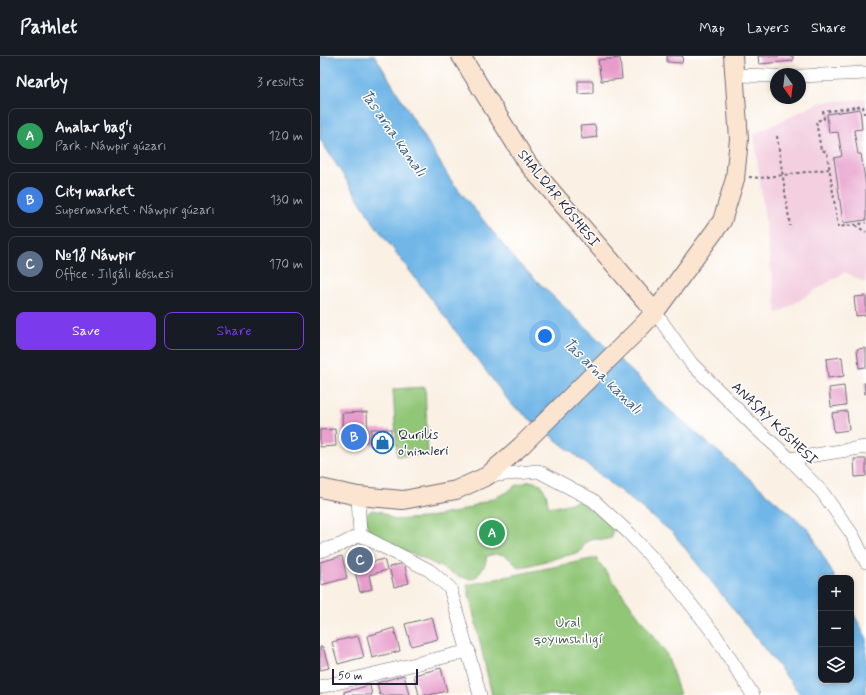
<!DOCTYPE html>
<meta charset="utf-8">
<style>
body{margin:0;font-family:Mynerve,sans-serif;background:#20242c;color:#f1f3f6}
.controls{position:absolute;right:12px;bottom:12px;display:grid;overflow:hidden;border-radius:8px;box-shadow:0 2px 6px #0003}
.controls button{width:36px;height:36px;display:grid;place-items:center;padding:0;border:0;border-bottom:1px solid #363941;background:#171b24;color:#f1f3f6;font:20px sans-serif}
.compass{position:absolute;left:450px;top:12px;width:36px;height:36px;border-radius:50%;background:#171b24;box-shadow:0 2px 6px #0003;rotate:166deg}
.scale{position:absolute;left:12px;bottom:10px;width:86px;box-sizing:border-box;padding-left:4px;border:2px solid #22223b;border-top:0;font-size:11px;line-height:14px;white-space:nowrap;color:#22223b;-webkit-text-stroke:3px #fff;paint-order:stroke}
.you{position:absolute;left:225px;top:280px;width:14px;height:14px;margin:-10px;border:3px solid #fff;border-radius:50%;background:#1a73e8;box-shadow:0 0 0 6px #1a73e833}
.badge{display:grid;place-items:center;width:26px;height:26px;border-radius:50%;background:#7c3aed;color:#fff;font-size:13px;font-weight:700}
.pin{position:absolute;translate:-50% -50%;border:2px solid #fff;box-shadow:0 1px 4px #0006}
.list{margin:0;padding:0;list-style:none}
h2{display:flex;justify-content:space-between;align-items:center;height:52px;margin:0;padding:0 16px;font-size:17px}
h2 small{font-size:13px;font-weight:400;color:#9ea1a6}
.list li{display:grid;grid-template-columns:26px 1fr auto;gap:12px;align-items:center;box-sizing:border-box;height:56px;margin:0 8px 8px;padding:0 8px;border:1px solid #363941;border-radius:8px}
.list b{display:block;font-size:15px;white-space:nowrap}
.list p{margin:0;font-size:13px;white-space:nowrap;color:#9ea1a6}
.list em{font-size:13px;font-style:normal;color:#9ea1a6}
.actions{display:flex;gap:8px;padding:12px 16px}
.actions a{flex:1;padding:9px 0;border:1px solid #7c3aed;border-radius:8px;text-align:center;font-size:14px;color:#7c3aed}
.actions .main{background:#7c3aed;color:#fff}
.icon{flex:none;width:22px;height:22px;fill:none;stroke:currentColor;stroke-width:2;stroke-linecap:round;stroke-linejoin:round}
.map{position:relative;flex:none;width:546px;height:639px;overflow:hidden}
header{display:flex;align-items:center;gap:24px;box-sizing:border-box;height:56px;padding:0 20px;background:#171b24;border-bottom:1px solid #363941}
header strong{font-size:19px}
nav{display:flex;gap:22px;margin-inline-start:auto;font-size:14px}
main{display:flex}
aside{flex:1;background:#171b24}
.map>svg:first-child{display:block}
.built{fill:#f3cfdf}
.green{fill:#91c677;stroke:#5a7459}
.water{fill:#70b6e7;stroke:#496c91}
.building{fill:#e79dcb}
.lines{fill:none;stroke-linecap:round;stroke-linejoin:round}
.street-casing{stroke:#6e6a76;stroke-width:14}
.secondary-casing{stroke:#6e6a76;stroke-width:20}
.path{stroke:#6e6a76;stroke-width:2;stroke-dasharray:3 3;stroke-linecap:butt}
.street{stroke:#fff;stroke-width:13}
.secondary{stroke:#fce5d0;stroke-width:18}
.labels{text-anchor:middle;stroke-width:3;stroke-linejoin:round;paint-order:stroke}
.street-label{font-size:14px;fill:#22223b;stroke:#fff}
.poi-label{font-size:14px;fill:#22223b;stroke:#fff;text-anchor:start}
.park-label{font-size:14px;fill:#495b50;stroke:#fff}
.water-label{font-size:15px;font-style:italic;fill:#415d80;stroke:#fff}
</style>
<header>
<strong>Pathlet</strong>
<nav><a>Map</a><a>Layers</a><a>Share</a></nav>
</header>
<main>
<aside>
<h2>Nearby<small>3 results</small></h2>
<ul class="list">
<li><span class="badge" style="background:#2e9e5b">A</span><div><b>Analar bagʻi</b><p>Park · Náwpir gúzarı</p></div><em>120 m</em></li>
<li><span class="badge" style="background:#3f7fe0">B</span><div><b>City market</b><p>Supermarket · Náwpir gúzarı</p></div><em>130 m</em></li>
<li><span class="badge" style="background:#5c6f8a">C</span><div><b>№18 Náwpir</b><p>Office · Jılǵalı kóshesi</p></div><em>170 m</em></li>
</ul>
<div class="actions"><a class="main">Save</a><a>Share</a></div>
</aside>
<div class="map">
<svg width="546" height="639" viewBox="0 0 546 639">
<rect width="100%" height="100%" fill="#fff"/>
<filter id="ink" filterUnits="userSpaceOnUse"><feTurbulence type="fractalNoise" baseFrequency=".025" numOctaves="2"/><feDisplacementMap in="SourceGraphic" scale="8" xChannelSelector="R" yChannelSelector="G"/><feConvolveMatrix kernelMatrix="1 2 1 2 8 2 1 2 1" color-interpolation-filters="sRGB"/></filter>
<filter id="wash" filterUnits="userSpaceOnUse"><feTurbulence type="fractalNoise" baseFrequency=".012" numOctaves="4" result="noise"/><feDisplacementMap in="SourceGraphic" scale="16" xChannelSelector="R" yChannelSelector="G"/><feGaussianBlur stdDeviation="0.9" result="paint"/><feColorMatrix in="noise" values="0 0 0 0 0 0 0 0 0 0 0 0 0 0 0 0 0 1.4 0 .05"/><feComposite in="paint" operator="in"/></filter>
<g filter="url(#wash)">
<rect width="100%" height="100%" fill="#faf0e3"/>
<path class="built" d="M546,43v184l-21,-11 -68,42 -23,-180 67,-32z"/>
<path class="green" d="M105,331l3,68 -31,1 -4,-67z
M210,425l11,3 6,12 1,10 7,1 24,-6 23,16 11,11 -2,10 -8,2 -11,-2 -7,5 -5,9 -61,16c-13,-12 -13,-17 -32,-12l-2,8 -9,14 -6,1 -12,-3 -35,-18 -37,-14 -18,-15 -3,-14 7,-5 10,2 12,8 30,-2 34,-6 48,-19 9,-7z
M276,502l71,97 13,40h-188l-25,-110z"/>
<path class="water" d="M0,0h55l75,123 67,83 131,125 10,13 151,130 26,48h-14v102h30v-71l15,28v58h-65l-128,-162 -162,-129 -136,-179 -55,-86z"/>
<g id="blocks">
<path class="building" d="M347,0h16l-1,7 -15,-1z
M438,0h35v5l-34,3z
M300,2l2,21 -21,2 -3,-21z
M258,25h15v12l-15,1z
M540,53l2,20 -8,1 4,24h3l5,32v34l-23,3 -9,-65 8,-2 -4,-24 -9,1 -2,-19z
M275,69l2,12 -15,2 -2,-13z
M546,240v19l-10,1 -2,-19z
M546,292v19l-7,1 -2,-19z
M522,301l2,19 -16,2 -2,-19z
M546,326v12h-1l-1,-11z
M524,330l2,19 -15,2 -2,-19z
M527,355l2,19 -15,2 -2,-19z
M47,356l1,30 -25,2 -1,-31z
M15,373l1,17 -16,1v-17z
M51,373h20v16l-20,1z
M534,403h12v17l-11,1z
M22,500l5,22 -26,7 -1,-23z
M43,500l2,8 19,-5 3,11 -18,5 3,14 -12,3 -8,-33z
M84,507l5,20 -15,4 -5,-20z
M112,561l6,22 -27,7 -6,-22z
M74,572l6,23 -28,7 -5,-22z
M38,580l6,21 -26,7 -6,-22z
M0,591h3l6,21 -9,2z
M121,612l6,23 -18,4h-10l-5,-20z
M84,619l5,20h-29l-3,-12z
M50,629l2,10h-28v-3z"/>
</g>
</g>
<g filter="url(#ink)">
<use href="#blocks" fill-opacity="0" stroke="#6e6a76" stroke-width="1"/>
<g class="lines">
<defs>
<path id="street" d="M414,19l42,1
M480,20l66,-3
M335,256l36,51 67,67 32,29 32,33 30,42 14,28
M470,403l76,-12
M167,420l51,-5 55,29 36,33 38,41 48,61 38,60
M38,440l2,39 69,35 21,18 30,107
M0,495l20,-6 20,-10
M0,631l149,-36"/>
<path id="secondary" d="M141,0l67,108 127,148
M0,432l38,8 45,4 53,-10 31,-14 34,-30 119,-118 15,-16 67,-91 13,-42 4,-40 -6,-83"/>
</defs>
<use href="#street" class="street-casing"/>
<use href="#secondary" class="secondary-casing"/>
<path class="path" d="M546,57h-2l-1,-7 -40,6 1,7 -8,2 5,29 6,2 11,75 28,-4
M457,80l13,90
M429,121l11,1 69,-9
M535,169l11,7"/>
<use href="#street" class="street"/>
<use href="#secondary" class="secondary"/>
</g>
</g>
<defs>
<symbol id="shop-ring" viewBox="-11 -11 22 22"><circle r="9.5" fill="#fff" stroke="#1f6fb2" stroke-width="1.5"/><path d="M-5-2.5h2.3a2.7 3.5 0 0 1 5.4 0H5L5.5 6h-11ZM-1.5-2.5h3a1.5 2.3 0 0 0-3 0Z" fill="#1f6fb2"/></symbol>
</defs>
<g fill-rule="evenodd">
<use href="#shop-ring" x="50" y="374" width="25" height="25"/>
</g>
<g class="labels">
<g class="street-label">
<text transform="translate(239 142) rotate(51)" y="5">SHALQAR KÓSHESI</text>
<text transform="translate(455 367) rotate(44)" y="5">ANASAY KÓSHESI</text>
</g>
<g class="poi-label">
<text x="78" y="383">Qurilis<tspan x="78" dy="16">oʻnimleri</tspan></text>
</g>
<g class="park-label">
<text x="248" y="571">Ural<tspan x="248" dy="16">qoyımshılıǵı</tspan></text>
</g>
<g class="water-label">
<text transform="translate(74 77) rotate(55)" y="5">Tas arna kanalı</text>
<text transform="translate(283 320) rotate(44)" y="5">Tas arna kanalı</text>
</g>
</g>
</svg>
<div class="controls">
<button>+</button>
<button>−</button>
<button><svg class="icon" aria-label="layers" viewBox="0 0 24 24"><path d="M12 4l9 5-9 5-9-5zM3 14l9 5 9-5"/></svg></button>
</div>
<svg class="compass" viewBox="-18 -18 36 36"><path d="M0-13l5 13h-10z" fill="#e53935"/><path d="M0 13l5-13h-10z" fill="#9ea1a6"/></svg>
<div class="scale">50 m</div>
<div class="you"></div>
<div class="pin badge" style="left:172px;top:477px;background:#2e9e5b">A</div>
<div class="pin badge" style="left:34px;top:381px;background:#3f7fe0">B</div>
<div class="pin badge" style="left:40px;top:504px;background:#5c6f8a">C</div>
</div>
</main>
